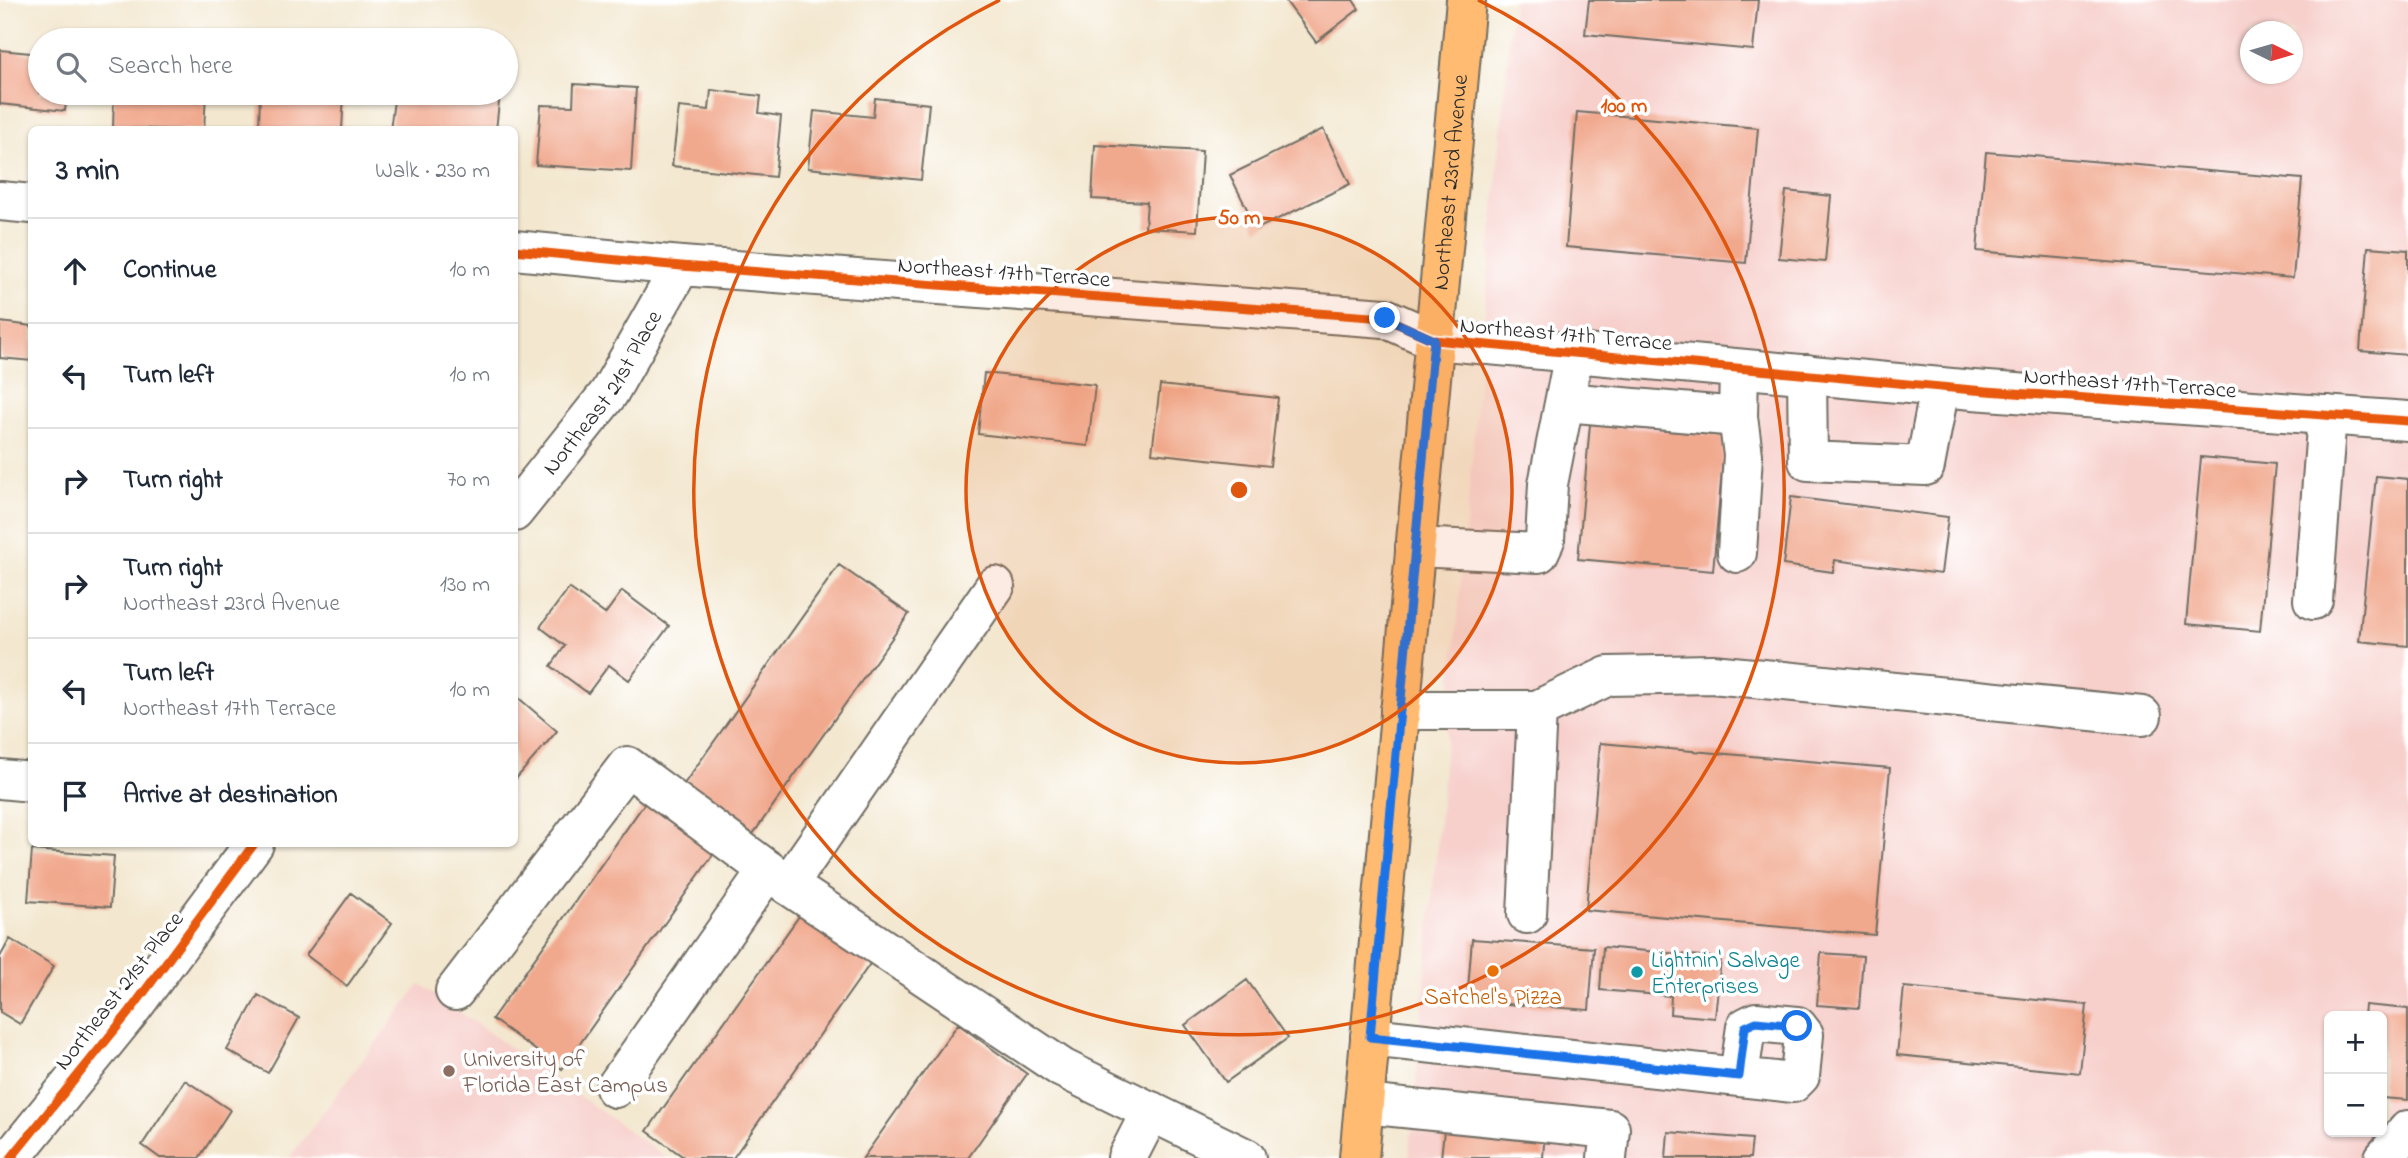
<!DOCTYPE html>
<meta charset="utf-8">
<style>
body{margin:0;font-family:"Indie Flower",sans-serif;background:#f6f6f7;color:#1f2937}
.controls{position:absolute;right:21px;bottom:21px;display:grid;overflow:hidden;border-radius:10px;box-shadow:0 2px 5px #0004}
.controls button{width:63px;height:63px;display:grid;place-items:center;padding:0;border:0;border-bottom:2px solid #e0e1e3;background:#fff;color:#1f2937;font:35px sans-serif}
.compass{position:absolute;left:2240px;top:21px;width:63px;height:63px;border-radius:50%;background:#fff;box-shadow:0 2px 5px #0004;rotate:95deg}
.stop{position:absolute;width:21px;height:21px;margin:-16px;border:5px solid #1a73e8;border-radius:50%;background:#fff}
.stop.end{background:#1a73e8;border-color:#fff;box-shadow:0 2px 7px #0008}
.list{margin:0;padding:0;list-style:none}
h2{display:flex;justify-content:space-between;align-items:center;height:91px;margin:0;padding:0 28px;font-size:30px}
h2 small{font-size:23px;font-weight:400;color:#747a83}
.list li{display:grid;grid-template-columns:46px 1fr auto;gap:21px;align-items:center;box-sizing:border-box;height:105px;padding:0 28px;border-top:2px solid #e0e1e3}
.list b{display:block;font-size:26px;white-space:nowrap}
.list p{margin:0;font-size:23px;white-space:nowrap;color:#747a83}
.list em{font-size:23px;font-style:normal;color:#747a83}
.icon{flex:none;width:38px;height:38px;fill:none;stroke:currentColor;stroke-width:2;stroke-linecap:round;stroke-linejoin:round}
.map{position:relative;flex:none;width:2408px;height:1158px;overflow:hidden}
.search{position:absolute;background:#fff;box-shadow:0 2px 5px #0004;left:28px;top:28px;width:490px;height:77px;display:flex;align-items:center;gap:18px;box-sizing:border-box;padding:0 24px;border-radius:38px;color:#747a83;font-size:26px}
.panel{position:absolute;background:#fff;box-shadow:0 2px 5px #0004;left:28px;top:126px;width:490px;height:721px;border-radius:10px}
.map>svg:first-child{display:block}
.built{fill:#f7d0cc;fill-rule:evenodd}
.building{fill:#f1a98e}
.lines{fill:none;stroke-linecap:round;stroke-linejoin:round}
.minor-casing{stroke:#716d64;stroke-width:42}
.major-casing{stroke:#716d64;stroke-width:42}
.minor{stroke:#fff;stroke-width:38}
.major{stroke:#ffbb71;stroke-width:38}
.cycleway-casing{stroke:#fff;stroke-width:13}
.cycleway{stroke:#e8590c;stroke-width:9}
.route{stroke:#1a73e8;stroke-width:9}
.ring{fill:none;stroke:#df570e;stroke-width:3.5}
.food-dot{fill:#e8710a;stroke:#fff;stroke-width:2.5}
.culture-dot{fill:#0f9aa8;stroke:#fff;stroke-width:2.5}
.education-dot{fill:#8d6e63;stroke:#fff;stroke-width:2.5}
.labels{text-anchor:middle;stroke-width:7;stroke-linejoin:round;paint-order:stroke}
.street-label{font-size:23px;fill:#2b2b2b;stroke:#fff}
.culture-label{font-size:23px;fill:#0d838f;stroke:#fff;text-anchor:start}
.food-label{font-size:23px;fill:#c56008;stroke:#fff}
.education-label{font-size:23px;fill:#785e54;stroke:#fff;text-anchor:start}
.centre{fill:#df570e;stroke:#fff;stroke-width:3.5}
.ring-label{font-size:21px;text-anchor:middle;font-weight:bold;fill:#df570e;stroke:#fff;stroke-width:7;stroke-linejoin:round;paint-order:stroke}
</style>
<div class="map">
<svg width="2408" height="1158" viewBox="0 0 2408 1158">
<rect width="100%" height="100%" fill="#fff"/>
<filter id="ink" filterUnits="userSpaceOnUse"><feTurbulence type="fractalNoise" baseFrequency=".0143" numOctaves="2"/><feDisplacementMap in="SourceGraphic" scale="14" xChannelSelector="R" yChannelSelector="G"/><feConvolveMatrix kernelMatrix="1 2 1 2 8 2 1 2 1" color-interpolation-filters="sRGB"/></filter>
<filter id="wash" filterUnits="userSpaceOnUse"><feTurbulence type="fractalNoise" baseFrequency=".00686" numOctaves="4" result="noise"/><feDisplacementMap in="SourceGraphic" scale="28" xChannelSelector="R" yChannelSelector="G"/><feGaussianBlur stdDeviation="1.57" result="paint"/><feColorMatrix in="noise" values="0 0 0 0 0 0 0 0 0 0 0 0 0 0 0 0 0 1.4 0 .05"/><feComposite in="paint" operator="in"/></filter>
<g filter="url(#wash)">
<rect width="100%" height="100%" fill="#f3e7cf"/>
<path class="built" d="M1513,0h895v1158h-999zM2250,32h42v42h-42zM2329,1016h53v116h-53z
M420,984l247,174h-378z"/>
<g id="blocks">
<path class="building" d="M1285,0h68l6,9 -43,33z
M1589,0h169l-5,50 -168,-16z
M0,50l40,4v39h27l-2,18 -65,-7z
M574,84l62,4 -5,83 -95,-6 5,-60 32,1z
M711,90l50,6 -2,17 22,3 -6,61 -103,-11 7,-59 30,3z
M114,93h92l-2,37 -91,-2z
M260,93h84l-2,37 -83,-1z
M395,93h105l-4,37h-106z
M875,98l54,6 -8,76 -113,-12 6,-57 59,6z
M1577,112l181,16 -12,135 -180,-16z
M1323,129l27,55 -93,45 -27,-54z
M1095,145l107,6 -5,80 -52,-3 2,-26 -55,-3z
M1986,152l316,27 -9,99 -316,-27z
M1786,191l45,5 -6,66 -46,-4z
M2368,247l40,3v105l-48,-4z
M0,322l32,4v35l-32,-3z
M984,373l111,12 -7,61 -110,-12z
M1160,385l118,13 -8,68 -118,-13z
M1590,424l135,12 -12,135 -135,-12z
M2201,457l74,7 -15,167 -74,-7z
M2376,476l32,3v167l-49,-5z
M1791,497l157,20 -7,57 -106,-14 -2,12 -50,-7z
M839,565l70,49 -156,220 -69,-50z
M569,588l36,26 17,-23 47,35 -40,54 -20,-15 -21,28 -37,-27 14,-20 -25,-19z
M514,694l43,37 -43,50z
M1600,743l290,25 -15,167 -289,-25z
M647,800l70,49 -155,220 -70,-50z
M32,850l82,6 -4,51 -82,-6z
M351,893l41,30 -45,63 -41,-31z
M802,912l70,49 -139,197h-48l-38,-27z
M10,939l44,27 -34,58 -20,-12v-55z
M1472,939l122,9 -5,62 -122,-9z
M1603,947l118,11 -6,60 -45,-4 1,-18 -71,-6z
M1821,953l42,3 -4,52 -42,-3z
M1247,980l41,58 -62,44 -41,-57z
M1904,987l183,18 -7,68 -183,-18z
M258,995l41,23 -31,55 -41,-23z
M2365,1005l43,4v91l-26,-2v-82h-18z
M958,1024l69,50 -59,84h-105z
M185,1080l45,30 -31,48h-39l-18,-13z
M1445,1121l100,9 -2,28h-102z
M1668,1132l84,7 -2,19h-84z"/>
</g>
</g>
<g filter="url(#ink)">
<use href="#blocks" fill-opacity="0" stroke="#716d64" stroke-width="2"/>
<g class="lines">
<defs>
<g id="minor">
<path d="M0,201l32,3"/>
<path d="M514,250l167,16 704,52 49,22 539,50 435,31"/>
<path d="M1807,374l1,87 117,5 15,-79"/>
<path d="M1565,402l173,15 1,-48"/>
<path id="s1" d="M514,512l95,-119 72,-127"/>
<path d="M1415,547l124,6 6,-13 3,-56 26,-131"/>
<path d="M1737,553l6,-98 -5,-38"/>
<path d="M995,586l-207,299 274,183 184,90"/>
<path d="M2313,600l14,-185"/>
<path d="M1400,710h137"/>
<path d="M0,779l32,3"/>
<path d="M1527,914l10,-204 71,-34 104,-2 430,42"/>
<path d="M455,991l172,-225 161,119"/>
<path d="M1370,1037l423,46 7,-7 4,-41 -7,-9 -41,-4 -10,5 -7,49"/>
<path d="M615,1088l153,-218"/>
<path d="M1364,1104l246,25 -3,29"/>
<path d="M11,1158l119,-147 124,-167"/>
<path d="M1127,1158l24,-47"/>
<path d="M2384,1158l24,-28"/>
</g>
<g id="major">
<path id="s2" d="M1359,1158l107,-1158"/>
</g>
</defs>
<use href="#minor" class="minor-casing"/>
<use href="#major" class="major-casing"/>
<use href="#minor" class="minor"/>
<use href="#major" class="major"/>
<defs>
<path id="cycleway" d="M514,250l167,16 704,52 49,22 539,50 435,31
M11,1158l119,-147 124,-167"/>
</defs>
<use href="#cycleway" class="cycleway-casing"/>
<use href="#cycleway" class="cycleway"/>
</g>
</g>
<g class="lines" filter="url(#ink)">
<path class="route" d="M1385,318l49,22 -64,697 369,39 6,-49 11,-5 41,4"/>
</g>
<circle cx="1239" cy="490" r="273" fill="#df570e" fill-opacity=".12"/>
<g class="ring">
<circle cx="1239" cy="490" r="273"/>
<path d="M1478 0A545 545 0 1 1 1000 0"/>
</g>
<circle class="food-dot" cx="1493" cy="971" r="7"/>
<circle class="culture-dot" cx="1637" cy="972" r="7"/>
<circle class="education-dot" cx="449" cy="1071" r="7"/>
<g class="labels">
<g class="street-label">
<text dy="8" stroke="none"><textPath href="#s2" startOffset="980">Northeast 23rd Avenue</textPath></text>
<text transform="translate(1004 271) rotate(4)" y="8">Northeast 17th Terrace</text>
<text transform="translate(1566 333) rotate(5)" y="8">Northeast 17th Terrace</text>
<text transform="translate(2130 382) rotate(4)" y="8">Northeast 17th Terrace</text>
<text dy="8" stroke="none"><textPath href="#s1" startOffset="149">Northeast 21st Place</textPath></text>
<text transform="translate(118 990) rotate(-52)" y="8">Northeast 21st Place</text>
</g>
<g class="culture-label">
<text x="1651" y="967">Lightnin' Salvage<tspan x="1651" dy="26">Enterprises</tspan></text>
</g>
<g class="food-label">
<text x="1493" y="1004">Satchel's Pizza</text>
</g>
<g class="education-label">
<text x="463" y="1066">University of<tspan x="463" dy="26">Florida East Campus</tspan></text>
</g>
</g>
<circle cx="1239" cy="490" r="10" class="centre"/>
<g class="ring-label">
<text x="1624" y="112">100 m</text>
<text x="1239" y="224">50 m</text>
</g>
</svg>
<div class="controls">
<button>+</button>
<button>−</button>
</div>
<svg class="compass" viewBox="-18 -18 36 36"><path d="M0-13l5 13h-10z" fill="#e53935"/><path d="M0 13l5-13h-10z" fill="#747a83"/></svg>
<div class="stop" style="left:1797px;top:1026px"></div>
<div class="stop end" style="left:1385px;top:318px"></div>
<div class="search"><svg class="icon" aria-label="search" viewBox="0 0 24 24"><circle cx="10" cy="10" r="6"/><path d="M15 15l6 6"/></svg>Search here</div>
<section class="panel">
<h2>3 min<small>Walk · 230 m</small></h2>
<ul class="list">
<li><svg class="icon" aria-label="ahead" viewBox="0 0 24 24"><path d="M12 20V5M6 11l6-6 6 6"/></svg><div><b>Continue</b></div><em>10 m</em></li>
<li><svg class="icon" aria-label="left" viewBox="0 0 24 24"><path d="M17 20v-9H6M10 6l-5 5 5 5"/></svg><div><b>Turn left</b></div><em>10 m</em></li>
<li><svg class="icon" aria-label="right" viewBox="0 0 24 24"><path d="M7 20v-9h11M14 6l5 5-5 5"/></svg><div><b>Turn right</b></div><em>70 m</em></li>
<li><svg class="icon" aria-label="right" viewBox="0 0 24 24"><path d="M7 20v-9h11M14 6l5 5-5 5"/></svg><div><b>Turn right</b><p>Northeast 23rd Avenue</p></div><em>130 m</em></li>
<li><svg class="icon" aria-label="left" viewBox="0 0 24 24"><path d="M17 20v-9H6M10 6l-5 5 5 5"/></svg><div><b>Turn left</b><p>Northeast 17th Terrace</p></div><em>10 m</em></li>
<li><svg class="icon" aria-label="arrive" viewBox="0 0 24 24"><path d="M6 21V4h12l-3 4 3 4H6"/></svg><div><b>Arrive at destination</b></div></li>
</ul>
</section>
</div>
